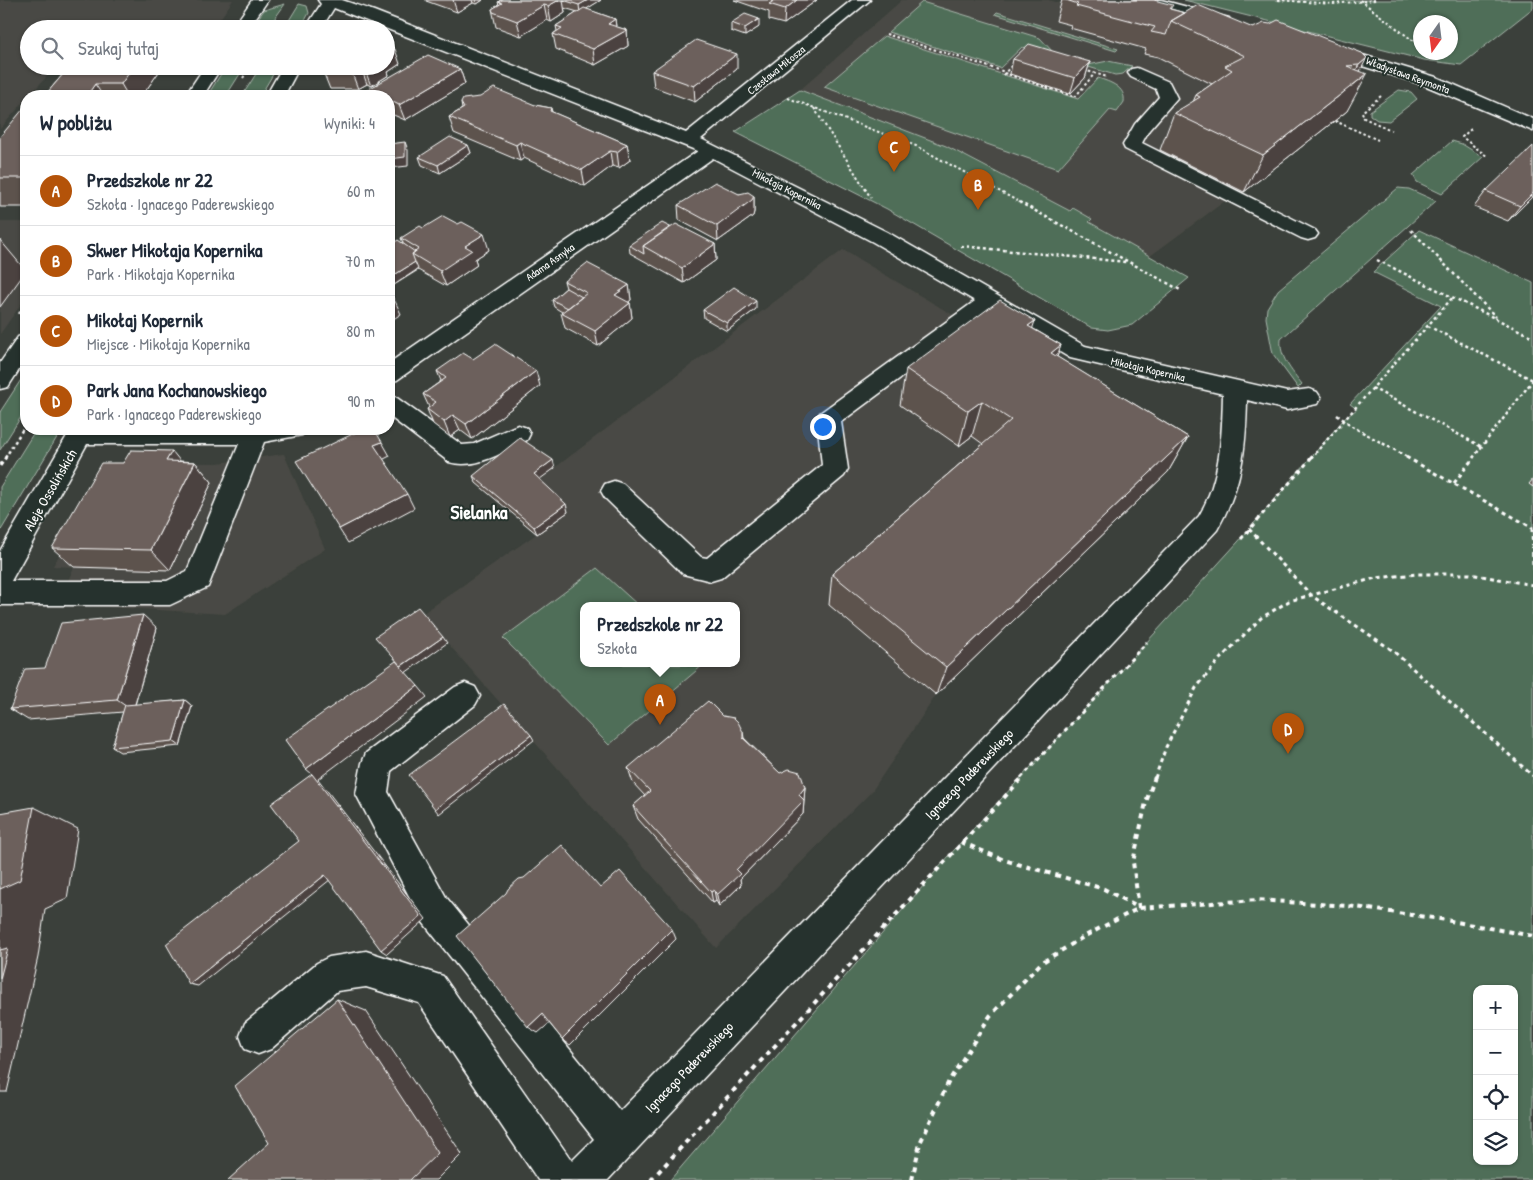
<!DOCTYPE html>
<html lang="pl">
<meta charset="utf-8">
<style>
body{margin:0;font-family:"Patrick Hand",sans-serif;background:#f2f2f3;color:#1f2937}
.controls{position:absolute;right:15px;bottom:15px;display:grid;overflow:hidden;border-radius:10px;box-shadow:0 1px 4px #0004}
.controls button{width:45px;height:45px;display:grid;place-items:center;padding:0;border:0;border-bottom:1px solid #e0e1e3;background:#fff;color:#1f2937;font:25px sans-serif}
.compass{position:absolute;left:1413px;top:15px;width:45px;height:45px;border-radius:50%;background:#fff;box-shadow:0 1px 4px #0004;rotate:194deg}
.you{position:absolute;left:822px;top:426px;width:18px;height:18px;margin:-12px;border:4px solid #fff;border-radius:50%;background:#1a73e8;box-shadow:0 0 0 8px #1a73e833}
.badge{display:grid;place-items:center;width:32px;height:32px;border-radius:50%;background:#b45309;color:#fff;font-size:16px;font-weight:700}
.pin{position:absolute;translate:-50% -41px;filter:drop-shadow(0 1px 2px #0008)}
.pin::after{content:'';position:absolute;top:26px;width:18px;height:15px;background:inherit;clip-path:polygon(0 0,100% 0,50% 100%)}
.popup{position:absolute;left:580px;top:602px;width:160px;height:65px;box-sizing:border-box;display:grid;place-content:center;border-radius:10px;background:#fff;filter:drop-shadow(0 1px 4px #0005);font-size:16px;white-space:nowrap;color:#747a83}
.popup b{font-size:19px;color:#1f2937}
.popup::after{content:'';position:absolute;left:50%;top:100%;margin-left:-10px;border:10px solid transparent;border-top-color:#fff}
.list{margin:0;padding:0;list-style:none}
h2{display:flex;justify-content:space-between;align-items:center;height:65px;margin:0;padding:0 20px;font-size:21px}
h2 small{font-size:16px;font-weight:400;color:#747a83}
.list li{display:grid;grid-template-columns:32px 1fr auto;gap:15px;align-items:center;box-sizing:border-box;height:70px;padding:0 20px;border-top:1px solid #e0e1e3}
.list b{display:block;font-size:19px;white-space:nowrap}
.list p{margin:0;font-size:16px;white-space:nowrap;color:#747a83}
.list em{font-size:16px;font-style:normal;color:#747a83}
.icon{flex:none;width:28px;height:28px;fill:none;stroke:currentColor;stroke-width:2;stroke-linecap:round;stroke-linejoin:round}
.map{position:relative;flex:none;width:1533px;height:1180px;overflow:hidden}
.search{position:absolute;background:#fff;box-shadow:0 1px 4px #0004;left:20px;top:20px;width:375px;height:55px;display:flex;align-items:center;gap:12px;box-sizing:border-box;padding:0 18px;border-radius:28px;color:#747a83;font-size:19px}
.panel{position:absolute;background:#fff;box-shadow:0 1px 4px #0004;left:20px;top:90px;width:375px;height:345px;border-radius:20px}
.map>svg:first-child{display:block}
.built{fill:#4a4a45;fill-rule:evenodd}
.green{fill:#506e58;stroke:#a8b6ac;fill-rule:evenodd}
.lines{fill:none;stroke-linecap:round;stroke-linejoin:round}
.minor-casing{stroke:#fff;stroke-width:3}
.path-far3{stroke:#fff;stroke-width:2;stroke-dasharray:2.5 2.5;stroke-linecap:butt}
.path-far2{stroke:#fff;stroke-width:2.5;stroke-dasharray:3 3;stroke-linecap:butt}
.path-far1{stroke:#fff;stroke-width:3;stroke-dasharray:4 4;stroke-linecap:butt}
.path{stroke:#fff;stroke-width:4;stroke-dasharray:5 5;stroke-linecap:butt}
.minor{fill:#26332d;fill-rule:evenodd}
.wall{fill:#5d534e;stroke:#fff}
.shaded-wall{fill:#4c4340;stroke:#fff}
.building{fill:#6c605b;stroke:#fff}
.labels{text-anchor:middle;stroke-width:4;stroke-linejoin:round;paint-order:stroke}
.far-street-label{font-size:11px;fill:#fff;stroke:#26332d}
.street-label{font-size:14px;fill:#fff;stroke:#26332d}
.district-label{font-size:19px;font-weight:bold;fill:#fff;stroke:#26332d}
</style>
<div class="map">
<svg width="1533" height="1180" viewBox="0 0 1533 1180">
<rect width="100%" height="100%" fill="#3b403b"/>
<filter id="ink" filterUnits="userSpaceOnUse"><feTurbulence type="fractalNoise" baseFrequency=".02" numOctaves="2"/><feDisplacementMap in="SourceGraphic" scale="10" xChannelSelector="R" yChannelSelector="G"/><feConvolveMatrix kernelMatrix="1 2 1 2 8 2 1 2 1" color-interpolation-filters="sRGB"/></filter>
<g filter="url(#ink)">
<path class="built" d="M0,0h233l-20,29h-184v37h27l-27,30h-3v3l-26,30z
M902,0h146l35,9 264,102 -103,81 -4,-2 -90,66 -61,-34 3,-2 -22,-9 -103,-55 -167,-66z
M0,222h26v75l-26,37z
M843,250l147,87 49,53 130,82 -233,223 -64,96 -156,157 -294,-334 146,-102 -32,-30zM584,606h152v58h-152z
M284,454l41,95 -100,65 -167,-10 16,-37 -21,-1 60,-104 105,1z"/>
<path class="green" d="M1184,0h349v8l-72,57 -37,-5zM1420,22h30v30h-30z
M922,2l118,36 13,14 35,13 20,-4 24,5 -9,8 -8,1 -93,-28 -22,21 -112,-36z
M285,4l-15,21 -18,2 12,-17z
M299,4l8,2 2,7 -8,15 -11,-1 -2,-5z
M997,12l121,37 -2,2 -121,-37z
M884,36l194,63 20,-21c12,4 28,9 26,24l-7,10 -7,-2 -52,59 -234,-82z
M226,66h19l-19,30h-19z
M261,66h17l-18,30h-18z
M800,90l146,56 124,65 3,-3 19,11 -3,3 100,56 -57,47 -24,5 -16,-2 -205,-119 -152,-77z
M1399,90l12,2 6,7 -28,22 -12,-1 -7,-5v-4z
M1452,141l10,3 21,13 -41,37 -25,-12 -4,-7z
M1398,188l11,1 27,12 -155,138c-2,18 11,32 21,45l-4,4 -25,-34 -7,-36 1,-10 11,-18z
M1419,230l114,53v897h-863l291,-338 164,-176 113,-124 106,-123 13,-10 -7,-5 91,-98 -68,-34zM1477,989h37v172h-37z
M26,372v37l-26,41v-38z
M36,429h26l-62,103v-45z
M597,568l42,38h-55v58l119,1 -94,80 -106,-107z"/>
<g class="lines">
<defs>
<path id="minor" d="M252,0h16l-20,29h-16z
M318,0h24l32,11 312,122 166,-133h18l-169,139 186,93 198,114 202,46 22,-3 8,3 4,6 -4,6 -30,6 -40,-10c-1,50 -5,86 -30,130l-609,650h-70l-119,-177 -53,-16 -29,4 -66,58 -13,5 -13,-5 -5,-13 5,-13 72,-60 12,-6 37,-6 77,25 129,185 22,-22 -172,-218 -66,-127 6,-31 4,-10 89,-66 10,-4 10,4 5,9 -5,9 -84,66 -3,21 58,105 174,214 579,-595c22,-38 23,-79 24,-122l-153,-36 -79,-47 -150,111 7,47 -4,7 -123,102 -10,3 -28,-7 -78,-76 -4,-7 4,-7 9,-3 9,3 78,73 6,1 115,-93 -5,-46 3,-6 155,-112 -102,-59 -160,-84 -316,222 -8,2v-19l309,-212 -364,-143 -13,21h-16l16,-25z
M1134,0h27l68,18 2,3 -8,5 -87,-23z
M1329,45l107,32 97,42v12l-109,-46 -101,-31 -2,-4 2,-4z
M205,66h17l-19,30h-18z
M283,66h17l-16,30h-18z
M1137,68l32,14 8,16 -28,32 -7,13 173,87 3,4 -3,4 -7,2 -7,-2 -176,-89 -2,-4 12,-21 24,-27 -3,-8 -25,-12 -3,-4 3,-4z
M26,334v25l-18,28 -8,2v-26l18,-26z
M389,395l8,3 65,47 12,-1 44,-19 9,3 3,6 -3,6c-24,12 -51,30 -78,22l-60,-46z
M71,429h234l-3,6 -38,7 -56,145 -38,18h-170v-54zM87,444h152l-52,127 -20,10h-156z"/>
</defs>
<use href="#minor" class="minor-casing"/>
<path class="path-far3" d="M1278,0l55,4 43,-4
M1360,0l60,46
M886,34l119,38
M1084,70l23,7
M1004,73l71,24 20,-24
M1003,75l10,-11
M243,78l8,-12
M1381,96l-19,16 2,6 27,12
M788,98l128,48 105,57
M814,108l57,90
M1335,121l43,19
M1471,129l-9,8 26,20"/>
<path class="path-far2" d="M1019,202l163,89
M1411,230l85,87
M961,246l165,16
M1377,260l156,77
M19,314l7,-10
M1428,326l105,54
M1372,388l110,59
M1337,415l18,13 54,30
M5,458l21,-34
M1311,458l142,-161
M1473,458l60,-78"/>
<path class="path-far1" d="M1406,457l127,71
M0,466l6,-9
M1454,483l20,-26
M1532,528l1,39
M1249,529l63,67 80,54 141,126
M1241,539l71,-82
M1021,778l126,-136
M1155,778l11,-31 30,-59 24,-29 41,-41 28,-17 87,-23 41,-4h53l63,11"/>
<path class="path" d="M961,842l43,18 100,29 35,19
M1139,908l-6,-46 13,-60 9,-25
M651,1180l372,-403
M912,1180l8,-37 29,-62 41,-65 51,-53 44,-27 54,-28 118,-8 91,6 92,13 93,17"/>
<use href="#minor" class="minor"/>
</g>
<path class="wall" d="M426,0h57l-6,4 -4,-1 -16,9 -31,-11z
M500,0h101l-15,9 29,10 1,8 11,3 1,16 -33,19 -39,-16 -3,-15 4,-3 -1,-5 22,-14 -14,-4 1,5 -14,9 -4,-2 -26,16 -25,-9 -4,-18 7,-4 -1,-3z
M734,0h83l-33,24 -15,-4v-8z
M1062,0h92l17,9 14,4 68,15 109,25 -2,18 -13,40 -103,81 -84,-42 14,-37 19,-11 3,-7 16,-11 -54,-27 -14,-3 2,-5 -76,-21 1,-3 -15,-4z
M731,23l28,4 -14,9 -14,-5z
M1013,59l77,3 -5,16 -15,16 -60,-20z
M400,64l-12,8 1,3 -18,11 -4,-2 -9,5h-28l-6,-15 3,-8z
M70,66h93l-21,30h-93l-2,-3z
M460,69l5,15 -60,36 -16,-7v-17h-20l-2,-6z
M737,69l-42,33 -41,-15 -2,-16z
M461,103l74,2 16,3 1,4 75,32 3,16 -11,8 -7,-2 -27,20 -61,-28 -4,3 -66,-28 -5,-16 13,-8z
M26,108v99h-26v-70z
M468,145l3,8 -31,20 -18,-8 -3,-8z
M1486,191l47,5 -25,25 -34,-14z
M739,194l15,2v16l-1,4 -35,25 -39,-21 -1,-15z
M670,227l45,17 1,16 -32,23 -54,-30 -1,-8z
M423,228l66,22 -14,9 2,6 -31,21 -28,-16 -24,15 -5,-4v-35l14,-3 -2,-5z
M564,281l65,4 2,15 -2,2 1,1 2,15 -34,28 -33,-18 -4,-15 1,-1 -8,-5 -2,-7 14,-12z
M756,309l-29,22 -23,-13 -1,-8z
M1032,328l29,17 -4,12 131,80 -20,35 -232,223 -107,-90 3,-31 151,-130 -11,-8 -13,10 -59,-41 6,-36z
M473,359l67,27 -68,53 -12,-9 -10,7 -17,-13 -6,-15 2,-2 -6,-13 18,-13 -4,-10z
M180,461l15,1 17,20 -42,88 -96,-3 -22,-19 71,-85z
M555,468l-16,11 29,33 -31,22 -61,-51 -3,-7z
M1533,479v8l-4,-3z
M157,628l-22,77 50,-5 7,6 -12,40 -60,6 -8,-5 11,-35 -95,8 -18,-11 35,-41z
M723,716l20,16 1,6 36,35 25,14 -2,27 -63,65 1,6 -22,21 -3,-5 -3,2 -75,-84 -5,-13 12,-10 -12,-13 -5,-15z"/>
<path class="shaded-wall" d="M453,0h19l1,3 -16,9z
M476,0h7l-6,4z
M559,0h4l2,13 -14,9 -3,-16z
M588,0h13l-21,13 -1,-8z
M797,0h20l-33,24 1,-15z
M544,5l3,15 -26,16 -4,-15z
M615,19l2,16 -9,-11z
M759,19v8l-14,9v-8z
M627,30l1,16 -33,19 -2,-16z
M395,49l5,15 -12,8 1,3 -18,11 -6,-16 7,-4h14v-12z
M737,54v15l-42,33 -1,-16z
M1367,58l-15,28 15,-12 -20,37 -103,81 19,-37 81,-63 15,-27z
M1090,62l-5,16 -15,16 5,-16z
M134,66h29l-21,30h-14l-7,-12z
M361,68l6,16 -9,5 -6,-16z
M460,69l5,15 -60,36 -6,-15z
M95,84l8,12h-14l-1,-2z
M405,142l3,8v16l-18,2 -1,-5v-4z
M520,142l4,16 -4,3 -4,-16z
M627,144l3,16 -11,8 -2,-16z
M468,145l3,8 -31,20 -2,-8z
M610,151l2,15 -27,20 -3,-16z
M1533,193v3l-25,25 12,-15z
M754,196v16l-1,4 -35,25 -1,-15z
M484,234l5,16 -14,9 2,6 -31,21 -6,-15 25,-25z
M0,240l26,31 -26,36z
M715,244l1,16 -32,23 -2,-15z
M415,262l3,7 -24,16 -3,-8z
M629,285l2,15 -13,11 -3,-16z
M394,299l7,15 -12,8v-20z
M756,301v8l-29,22v-8z
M630,303l2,15 -34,28 -3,-15z
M1035,321l-12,36 5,-31z
M1061,345l-12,36 2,-28z
M536,371l4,15 -68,53 -6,-15z
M982,401l-10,35 -13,10 9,-35z
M453,415l7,15 -10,7 -6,-15z
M1188,437l-20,35 -232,223 10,-28z
M382,442l8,14 -8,4 -8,-15z
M172,451l17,21 -23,-11z
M553,460l2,8 -19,14 -2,-8z
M195,462l17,20 -42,88 -19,-20z
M407,494l7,14 -66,35 -9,-14z
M566,504l2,8 -31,22 -3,-7z
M143,615l14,13 -24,83 -16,-11z
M443,637l4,6 -42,30 -5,-6z
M418,686l9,11 -109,82 108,140 -39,35 -6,-4 -69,-176 -6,-5z
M185,700l7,6 -12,40 -7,-5z
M531,735l3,5 -95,74 -4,-5z
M805,787l-2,27 -63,65 1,6 -22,21 -2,-11 19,-25z
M34,807l44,22 -11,70 -22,10 -7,48 -31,135h-7v-203z
M325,875l6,4 -133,107 -9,-2z
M714,890l2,11 -3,2 -2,-11z
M672,929l4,10 -106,106 -8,-6z
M337,999l29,12 96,143 -26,26h-26z
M542,1014l10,7 -14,12 -10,-6z"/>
<path class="building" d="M502,0h57l-11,6 -4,-1 -27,16 -24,-9 -1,-3 10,-6 -4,-1z
M563,0h25l-9,5z
M775,0h22l-12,9 -16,-5z
M1066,0h88l19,5 -3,4 15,4 -14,8 -5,14 -15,-3 4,-5 -79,-21 2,-2z
M1198,5l55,23 11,-5 6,1 8,-4 84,33 5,5 -8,7 -12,1 20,8 -104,81 -89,-42 26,-16 -4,-2 36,-25 -7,-4 20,-10 -74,-35z
M584,8l31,11 -7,5 19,6 -34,19 -40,-15 9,-6 -6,-2z
M745,14l14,5 -14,9 -14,-5z
M696,40l41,14 -43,32 -42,-15z
M1029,44l61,18 -15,16 -62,-19z
M386,45l9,4 -9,5z
M428,55l32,14 -61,36 -10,-5v-4h-8l-14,-6z
M70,66h64l-13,18h-26l-7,10 -41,-1z
M327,66h45l-7,4 -4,-2 -9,5 -28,1z
M494,88l41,17 16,3 -1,3 77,33 -10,8 -7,-1 -28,19 -62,-28 -4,3 -67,-28 15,-9 -3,-5 2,-4 17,-2z
M24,108h2v70h-26v-41z
M450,137l18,8 -30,20 -19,-8z
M405,142v15l-16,2v-15z
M1533,146v47l-13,13 -34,-15z
M715,182l24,12 9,-2 6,4 -2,4 -35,26 -39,-21z
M443,216l15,8 4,-2 22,12 -19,12 7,4 -32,21 -28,-17 7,-5 -18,-11 19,-12 3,2z
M662,223l8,4 -27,19 1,8 -15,-9z
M676,224l39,20 -33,24 -39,-22z
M398,240l17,12 -3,2 3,8 -24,15 -2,-2v-29z
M587,263l42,22 -14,10 15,8 -35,28 -34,-18 26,-20 -23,-12z
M734,287l22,14 -29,22 -24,-13z
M566,288l16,9 -14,11 -16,-8z
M389,295l5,4 -5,3z
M1000,300l35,21 -7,5 33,19 -10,8 137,84 -242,230 -114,-93 179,-154 -29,-19 -14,10 -62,-42z
M495,344l41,27 -70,53 -13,-9 -9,7 -17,-13 9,-7 -13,-8 23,-16 -9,-7 26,-18 10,6z
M363,429l2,3 5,-3h4l8,13 -8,3 33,49 -68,35 -43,-68z
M520,438l33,22 -19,14 32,30 -32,23 -61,-51z
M131,450l41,1 -6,10 29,1 -44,88 -99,-2 49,-85h22z
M418,607l25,30 -42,29 -26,-29z
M143,615l-26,85 -107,9 15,-40 20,-1 16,-45z
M396,661l22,25 -112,83 -21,-29z
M185,700l-12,41 -61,6 13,-42z
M708,701l15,15 11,2 4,4 5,10v6l37,35 9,-4 11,3 5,15 -6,8 5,5 -68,70 4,4 -23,21 -3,-5 -3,2 -78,-86 17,-15 -22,-23z
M504,704l27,31 -96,74 -26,-34z
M312,774l109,142 -40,34 -56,-75 -136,109 -23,-40 133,-103 -28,-37z
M34,807l-14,73 -20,9v-76z
M562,845l38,43 20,-17 52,58 -110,110 -20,-25 -14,13 -71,-91 49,-43 2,-4 11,-10 5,-1z
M8,948l-8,31v-29z
M337,999l101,154 -28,27h-182l41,-37 -34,-57z"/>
</g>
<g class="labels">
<g class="far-street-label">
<text transform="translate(776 70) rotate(-39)" y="4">Czesława Miłosza</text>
<text transform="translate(1408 75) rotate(20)" y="4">Władysława Reymonta</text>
<text transform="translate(787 189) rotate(27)" y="4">Mikołaja Kopernika</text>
<text transform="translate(550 262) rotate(-35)" y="4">Adama Asnyka</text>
<text transform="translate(1148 369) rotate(13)" y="4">Mikołaja Kopernika</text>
</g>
<g class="street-label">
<text transform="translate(50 490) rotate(-60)" y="5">Aleje Ossolińskich</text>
<text transform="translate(969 774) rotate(-46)" y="5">Ignacego Paderewskiego</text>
<text transform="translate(689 1067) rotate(-46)" y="5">Ignacego Paderewskiego</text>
</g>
<g class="district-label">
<text x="479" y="519">Sielanka</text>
</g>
</g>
</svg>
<div class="controls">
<button>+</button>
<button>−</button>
<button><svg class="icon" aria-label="locate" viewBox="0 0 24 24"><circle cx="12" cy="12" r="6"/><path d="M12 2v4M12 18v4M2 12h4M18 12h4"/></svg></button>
<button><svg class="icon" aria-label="layers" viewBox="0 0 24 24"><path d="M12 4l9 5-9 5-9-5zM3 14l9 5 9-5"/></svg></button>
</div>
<svg class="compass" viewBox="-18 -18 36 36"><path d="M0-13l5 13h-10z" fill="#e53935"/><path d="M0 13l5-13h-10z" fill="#747a83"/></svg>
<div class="you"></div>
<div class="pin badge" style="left:660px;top:725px">A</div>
<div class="popup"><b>Przedszkole nr 22</b>Szkoła</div>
<div class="pin badge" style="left:978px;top:210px">B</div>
<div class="pin badge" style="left:894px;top:172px">C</div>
<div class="pin badge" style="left:1288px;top:754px">D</div>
<div class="search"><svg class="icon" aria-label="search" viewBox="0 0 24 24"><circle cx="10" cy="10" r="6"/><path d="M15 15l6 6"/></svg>Szukaj tutaj</div>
<section class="panel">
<h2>W pobliżu<small>Wyniki: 4</small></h2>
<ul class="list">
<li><span class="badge">A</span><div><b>Przedszkole nr 22</b><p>Szkoła · Ignacego Paderewskiego</p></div><em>60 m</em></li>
<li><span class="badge">B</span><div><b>Skwer Mikołaja Kopernika</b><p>Park · Mikołaja Kopernika</p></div><em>70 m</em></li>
<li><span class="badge">C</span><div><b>Mikołaj Kopernik</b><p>Miejsce · Mikołaja Kopernika</p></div><em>80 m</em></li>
<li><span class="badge">D</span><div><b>Park Jana Kochanowskiego</b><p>Park · Ignacego Paderewskiego</p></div><em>90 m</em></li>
</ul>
</section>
</div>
